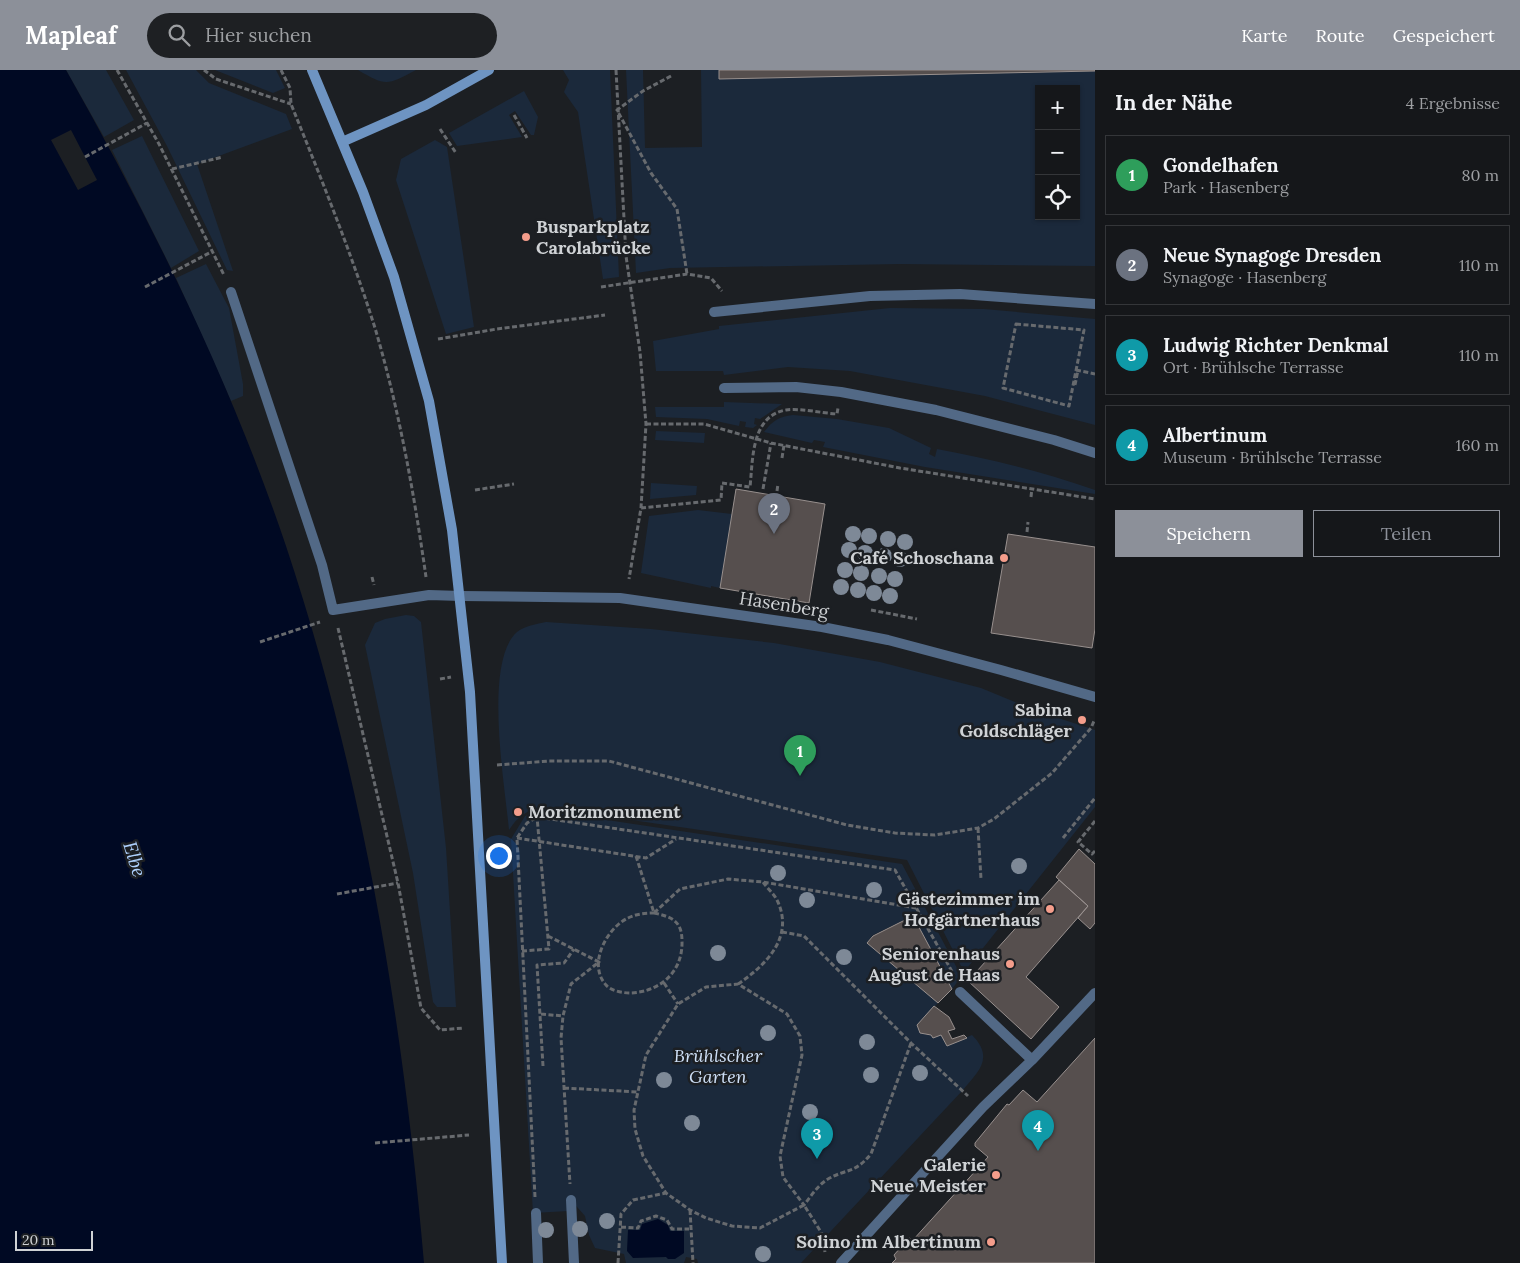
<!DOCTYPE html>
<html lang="de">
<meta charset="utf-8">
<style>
body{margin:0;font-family:Lora,serif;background:#1e2023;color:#f1f3f6}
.controls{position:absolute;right:15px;top:15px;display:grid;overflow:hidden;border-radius:0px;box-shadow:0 1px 4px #0004}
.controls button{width:45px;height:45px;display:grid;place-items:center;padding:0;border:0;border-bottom:1px solid #343639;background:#15171a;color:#f1f3f6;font:25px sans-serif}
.scale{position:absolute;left:15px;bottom:12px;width:78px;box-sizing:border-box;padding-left:5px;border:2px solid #cfd2d5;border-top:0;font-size:14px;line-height:18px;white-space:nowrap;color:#cfd2d5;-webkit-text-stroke:4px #1c1f23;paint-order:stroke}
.you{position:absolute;left:498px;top:785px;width:18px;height:18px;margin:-12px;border:4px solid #fff;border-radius:50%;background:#1a73e8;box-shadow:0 0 0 8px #1a73e833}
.badge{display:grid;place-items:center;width:32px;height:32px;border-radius:50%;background:#8c9099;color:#fff;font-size:16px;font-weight:700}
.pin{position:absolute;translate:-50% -41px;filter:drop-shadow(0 1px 2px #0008)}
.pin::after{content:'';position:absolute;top:26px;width:18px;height:15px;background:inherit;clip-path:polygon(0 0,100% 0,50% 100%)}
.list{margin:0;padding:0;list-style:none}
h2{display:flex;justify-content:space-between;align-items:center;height:65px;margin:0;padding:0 20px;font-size:21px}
h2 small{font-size:16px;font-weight:400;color:#9d9fa2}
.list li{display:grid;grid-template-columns:32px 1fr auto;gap:15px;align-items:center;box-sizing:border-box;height:80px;margin:0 10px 10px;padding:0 10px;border:1px solid #343639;border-radius:0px}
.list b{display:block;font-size:19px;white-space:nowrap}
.list p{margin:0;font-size:16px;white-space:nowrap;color:#9d9fa2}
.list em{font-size:16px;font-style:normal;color:#9d9fa2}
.actions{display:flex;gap:10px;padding:15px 20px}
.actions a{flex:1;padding:11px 0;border:1px solid #8c9099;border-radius:0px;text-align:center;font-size:18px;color:#8c9099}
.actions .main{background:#8c9099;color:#fff}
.icon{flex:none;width:28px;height:28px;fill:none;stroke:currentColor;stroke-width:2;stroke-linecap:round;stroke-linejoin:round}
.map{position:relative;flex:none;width:1095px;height:1193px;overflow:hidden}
header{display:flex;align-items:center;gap:30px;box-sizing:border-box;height:70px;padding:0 25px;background:#8c9099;color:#fff}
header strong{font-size:24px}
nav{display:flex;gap:28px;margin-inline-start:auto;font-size:18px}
.search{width:350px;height:45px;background:#1e2023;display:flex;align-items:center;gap:12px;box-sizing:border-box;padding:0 18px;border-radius:28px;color:#9d9fa2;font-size:19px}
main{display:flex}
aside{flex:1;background:#15171a}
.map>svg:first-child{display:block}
.green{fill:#1b293b;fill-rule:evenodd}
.water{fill:#000923}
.pier{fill:#1c1f23}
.building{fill:#564f4e;stroke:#98908e}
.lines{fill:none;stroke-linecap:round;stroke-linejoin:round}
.path{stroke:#676a6e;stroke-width:3;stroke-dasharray:5 2.5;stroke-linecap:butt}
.service{stroke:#526986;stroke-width:10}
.pedestrian{stroke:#526986;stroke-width:10}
.minor{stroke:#526986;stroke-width:10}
.secondary{stroke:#6e94c2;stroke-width:10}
.tree{fill:#7e8997}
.poi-dot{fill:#f49d8b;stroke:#1c1f23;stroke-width:2}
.labels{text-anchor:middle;stroke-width:5;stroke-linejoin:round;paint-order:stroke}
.poi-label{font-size:18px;font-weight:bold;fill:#cfd2d5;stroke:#1c1f23;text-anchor:end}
.street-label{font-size:18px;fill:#cfd2d5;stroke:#1c1f23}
.park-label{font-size:18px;font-style:italic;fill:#cedff6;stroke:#1c1f23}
.water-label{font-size:19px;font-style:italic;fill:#aed1fd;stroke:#1c1f23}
</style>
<header>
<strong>Mapleaf</strong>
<div class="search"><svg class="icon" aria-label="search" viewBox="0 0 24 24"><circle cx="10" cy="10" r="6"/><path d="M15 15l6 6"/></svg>Hier suchen</div>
<nav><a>Karte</a><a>Route</a><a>Gespeichert</a></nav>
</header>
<main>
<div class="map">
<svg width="1095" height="1193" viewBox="0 0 1095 1193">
<rect width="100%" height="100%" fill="#1c1f23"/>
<path class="green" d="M66,0h40l28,50 -30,17z
M126,0h70l13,13 77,31 6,15 -95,35 36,107 -6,-1 -60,-124z
M215,0h61l9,18 -12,5z
M358,0h58c-29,15 -29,17 -58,0z
M563,0h47l9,207 -16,2 -25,-167 -14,-20 5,-12z
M626,0h17l2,78 57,-1 -1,-77h18v9l376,-8v195l-195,-2 -230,4 -34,5zM1039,19h37v127h-37z
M524,21l14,26 -4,18h-3l-16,-24 -6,4 13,22 -65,9 -8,-13z
M142,66l57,115 -28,17 -59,-118z
M435,70l12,7 27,180 -28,7 -50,-154 5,-21z
M206,194l23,44 14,76v12l-12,5 -55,-123z
M890,238l94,1 111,10v106l-110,-29 -135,-25 -62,-4 -64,8 -1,-4h-67l-3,-30 66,-12v-3z
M724,332l58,2 -22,15 -5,-1 -1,6 3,1 -4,3 -8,-1 1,-5 -6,-1 -1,5 -32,-7 -51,-2 -1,-10h69z
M793,345l44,4 52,9 42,20 -2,6 6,3 2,-8c54,10 107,23 158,41v4l-170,-27 -102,-20 2,-5 -11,-2 -2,3 -48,-11c9,-12 15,-15 29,-17z
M656,361l49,2 -1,10 -49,-3z
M651,413l46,3 -1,9 -46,4z
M698,440l34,4 -12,74 -9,-2v2l-70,-15 8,-57z
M406,545l8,1 7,6 25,226 10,159h-19l-4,-5 -20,-129 -48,-228 10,-22 10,-4z
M546,552l105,7 123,14 106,19 101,26 53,22 61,20v77l-127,160 -7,-1 -54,-106 -365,-53c-16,4 -24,9 -33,23 -4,-44 -26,-168 8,-198 7,-6 20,-8 29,-10z
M540,740l362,54 56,106 7,2 -13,17 -39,-73 -40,19 -6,8 71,60 -21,22 3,8 21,2 6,11 25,-11c23,23 6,37 -10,56l-161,172h-103l-1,-4 -11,-2 -2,6h-58l-2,-9 -29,-6 -6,-13 -4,-19 -14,-16 -3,11 -35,2 -22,-374 14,-23z"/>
<path class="water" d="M0,0h66c86,152 164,310 220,476 77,231 117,473 138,717h-424z
M658,1149l10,6 2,6h14v22l-9,6h-7l-2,-2 -33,1 -6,-7 1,-21h12l2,-6z"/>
<path class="pier" d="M71,60l26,50 -19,10 -27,-50z"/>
<path class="building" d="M719,0h376v1l-376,8z
M736,419l89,15 -16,99 -89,-15z
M1008,464l87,13v82l-3,19 -101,-15z
M1079,779l16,15v59l-5,6 -12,-11 10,-12 -32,-29z
M1059,810l29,26 -62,71 33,30 -28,32 -63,-58z
M913,846l39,73 -14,14 -71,-60 6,-7z
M934,936l15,11 6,12 -7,2 4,8 12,-4 3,3 -20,8 -6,-11 -8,3 -2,-3 -11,-2 -3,-8z
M1095,968v225h-203l4,-4 -2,-4 15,-17 4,2 75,-83 -13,-11v-3l32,-39 2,1 14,-15 14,12z"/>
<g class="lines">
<path class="path" d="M117,0l42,74 65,131
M204,0l12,9 75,25
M281,0l9,18 1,16c30,74 60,148 84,224 24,81 39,165 51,249
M616,0l10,186 14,96 6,72 -5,84 -12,71
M671,6l-28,15 -26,19 34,63 26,36 10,65
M514,45l13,23
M440,59l16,24
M85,87l62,-34
M172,99l51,-12
M145,217l68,-36
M601,217l86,-13 24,4 11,13
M1016,254l68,6 -15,76 -66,-18z
M438,269l59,-10 108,-14
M1076,300l19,4
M1075,315l3,-15
M646,354h58l67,19 129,25 195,31
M782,388l2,-13
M763,419l8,-46
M475,420l39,-6
M777,421l1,-7
M1031,427l1,-9
M641,438l80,-8 1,-17 28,4c3,-28 1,-71 36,-77 15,-2 35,3 51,4l1,-6
M1027,462l1,-10
M372,507l2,8
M871,540l46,9
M338,558l60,255 23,125 19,22 24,-2
M260,572l60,-20
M440,609l11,-2
M497,695l52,-4h60l238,64 48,8 40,2 43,-7 16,-9 58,-46 39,-45 3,-7
M1095,751l-17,21 14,12 3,-3
M978,758l3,51
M517,768l129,20 30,-19
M1063,768l32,-40
M636,786l18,57 26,-24 48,-10 35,3 153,26
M337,824l61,-11
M654,843c18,4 28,8 28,28 1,31 -22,51 -52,52 -7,0 -19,-2 -24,-8 -19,-21 1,-57 22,-67 8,-4 17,-5 26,-5z
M782,862l22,4 107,107 57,53
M548,866l51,26 -28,22 -8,32 -2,22 9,146
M522,881l27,-2 -12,-132
M664,913l14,21
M738,914c28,-19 57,-47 39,-84 -3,-6 -10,-12 -14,-18
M541,944l22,2
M543,996l-6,-101 27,-2 10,-14
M564,1018l74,4
M375,1073l94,-8
M535,1127l-18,-359 10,-15 10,-6 358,53 59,105
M690,1140l3,53
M621,1157l17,1 3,-7 15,-5 11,4 5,9h17
M825,1182l-4,-20 -17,-27 -44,23 -28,-2 -26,-8 -16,-8 -24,-17 -23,-37 -8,-27 -1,-19 12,-55 32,-51 28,-17 32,-3 49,30 13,22 2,19 -22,101 3,21 21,28c7,-9 14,-20 24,-26 20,-11 26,-5 43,-25l40,-111
M618,1193l3,-49 12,-14 33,-7"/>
<path class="service" d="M231,222l91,273 11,45 96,-15 32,1
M714,242l156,-16 90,-2 135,10
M724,318l72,-1 45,5 95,18 118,30 41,13"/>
<path class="pedestrian" d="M960,922l72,68 63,-67
M571,1130l3,63
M536,1143l2,50
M841,1193l142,-156 49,-47"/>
<path class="minor" d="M461,526l159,2 202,29 66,13 113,30 94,27"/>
<path class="secondary" d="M312,0l51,122 31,85 35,124 23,129 18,162 32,571
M342,72l84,-37 63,-35"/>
</g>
<g class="tree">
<circle cx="853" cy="464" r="8"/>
<circle cx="869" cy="466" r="8"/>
<circle cx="888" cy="469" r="8"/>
<circle cx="905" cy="472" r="8"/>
<circle cx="849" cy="480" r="8"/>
<circle cx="865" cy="483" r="8"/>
<circle cx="884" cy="486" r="8"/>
<circle cx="900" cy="489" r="8"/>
<circle cx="845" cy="500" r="8"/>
<circle cx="861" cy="503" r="8"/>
<circle cx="879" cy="506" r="8"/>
<circle cx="895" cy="509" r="8"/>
<circle cx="841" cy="517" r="8"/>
<circle cx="858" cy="520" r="8"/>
<circle cx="874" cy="523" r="8"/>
<circle cx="890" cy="526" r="8"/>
<circle cx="1019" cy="796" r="8"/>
<circle cx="778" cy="803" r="8"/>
<circle cx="874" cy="820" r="8"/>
<circle cx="807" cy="830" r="8"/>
<circle cx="718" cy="883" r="8"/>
<circle cx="844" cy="887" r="8"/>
<circle cx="768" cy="963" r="8"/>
<circle cx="867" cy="972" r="8"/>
<circle cx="920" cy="1003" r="8"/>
<circle cx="871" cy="1005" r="8"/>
<circle cx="664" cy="1010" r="8"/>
<circle cx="810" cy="1042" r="8"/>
<circle cx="692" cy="1053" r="8"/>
<circle cx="607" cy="1151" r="8"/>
<circle cx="580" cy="1159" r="8"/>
<circle cx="546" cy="1160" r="8"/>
<circle cx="763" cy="1184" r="8"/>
</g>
<g class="poi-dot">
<circle cx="526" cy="167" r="5"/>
<circle cx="1004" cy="488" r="5"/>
<circle cx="1082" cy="650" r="5"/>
<circle cx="518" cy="742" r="5"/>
<circle cx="1050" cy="839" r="5"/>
<circle cx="1010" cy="894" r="5"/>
<circle cx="996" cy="1105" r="5"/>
<circle cx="991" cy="1172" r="5"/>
</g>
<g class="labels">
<g class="poi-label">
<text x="536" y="163" text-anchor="start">Busparkplatz<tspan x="536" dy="21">Carolabrücke</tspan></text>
<text x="994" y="494">Café Schoschana</text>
<text x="1072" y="646">Sabina<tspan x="1072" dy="21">Goldschläger</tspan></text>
<text x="528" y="748" text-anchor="start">Moritzmonument</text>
<text x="1040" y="835">Gästezimmer im<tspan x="1040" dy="21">Hofgärtnerhaus</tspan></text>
<text x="1000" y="890">Seniorenhaus<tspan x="1000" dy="21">August de Haas</tspan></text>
<text x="986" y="1101">Galerie<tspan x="986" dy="21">Neue Meister</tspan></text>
<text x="981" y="1178">Solino im Albertinum</text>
</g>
<g class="street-label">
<text transform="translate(784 535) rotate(9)" y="6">Hasenberg</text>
</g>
<g class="park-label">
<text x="718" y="992">Brühlscher<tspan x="718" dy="21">Garten</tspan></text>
</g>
<g class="water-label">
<text transform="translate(135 789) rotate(73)" y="7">Elbe</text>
</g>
</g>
</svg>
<div class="controls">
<button>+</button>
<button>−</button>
<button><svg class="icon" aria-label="locate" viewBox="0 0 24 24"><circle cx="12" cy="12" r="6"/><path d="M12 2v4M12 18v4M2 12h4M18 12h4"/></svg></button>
</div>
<div class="scale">20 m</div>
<div class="you"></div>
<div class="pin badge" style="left:800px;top:706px;background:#2e9e5b">1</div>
<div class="pin badge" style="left:774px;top:464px;background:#6b7280">2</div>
<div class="pin badge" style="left:817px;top:1089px;background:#0f9aa8">3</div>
<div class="pin badge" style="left:1038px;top:1081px;background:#0f9aa8">4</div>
</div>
<aside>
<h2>In der Nähe<small>4 Ergebnisse</small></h2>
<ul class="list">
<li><span class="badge" style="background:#2e9e5b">1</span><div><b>Gondelhafen</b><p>Park · Hasenberg</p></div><em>80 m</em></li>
<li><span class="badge" style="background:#6b7280">2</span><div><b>Neue Synagoge Dresden</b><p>Synagoge · Hasenberg</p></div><em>110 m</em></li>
<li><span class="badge" style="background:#0f9aa8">3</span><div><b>Ludwig Richter Denkmal</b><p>Ort · Brühlsche Terrasse</p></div><em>110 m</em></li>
<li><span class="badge" style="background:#0f9aa8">4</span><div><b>Albertinum</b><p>Museum · Brühlsche Terrasse</p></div><em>160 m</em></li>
</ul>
<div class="actions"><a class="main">Speichern</a><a>Teilen</a></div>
</aside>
</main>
